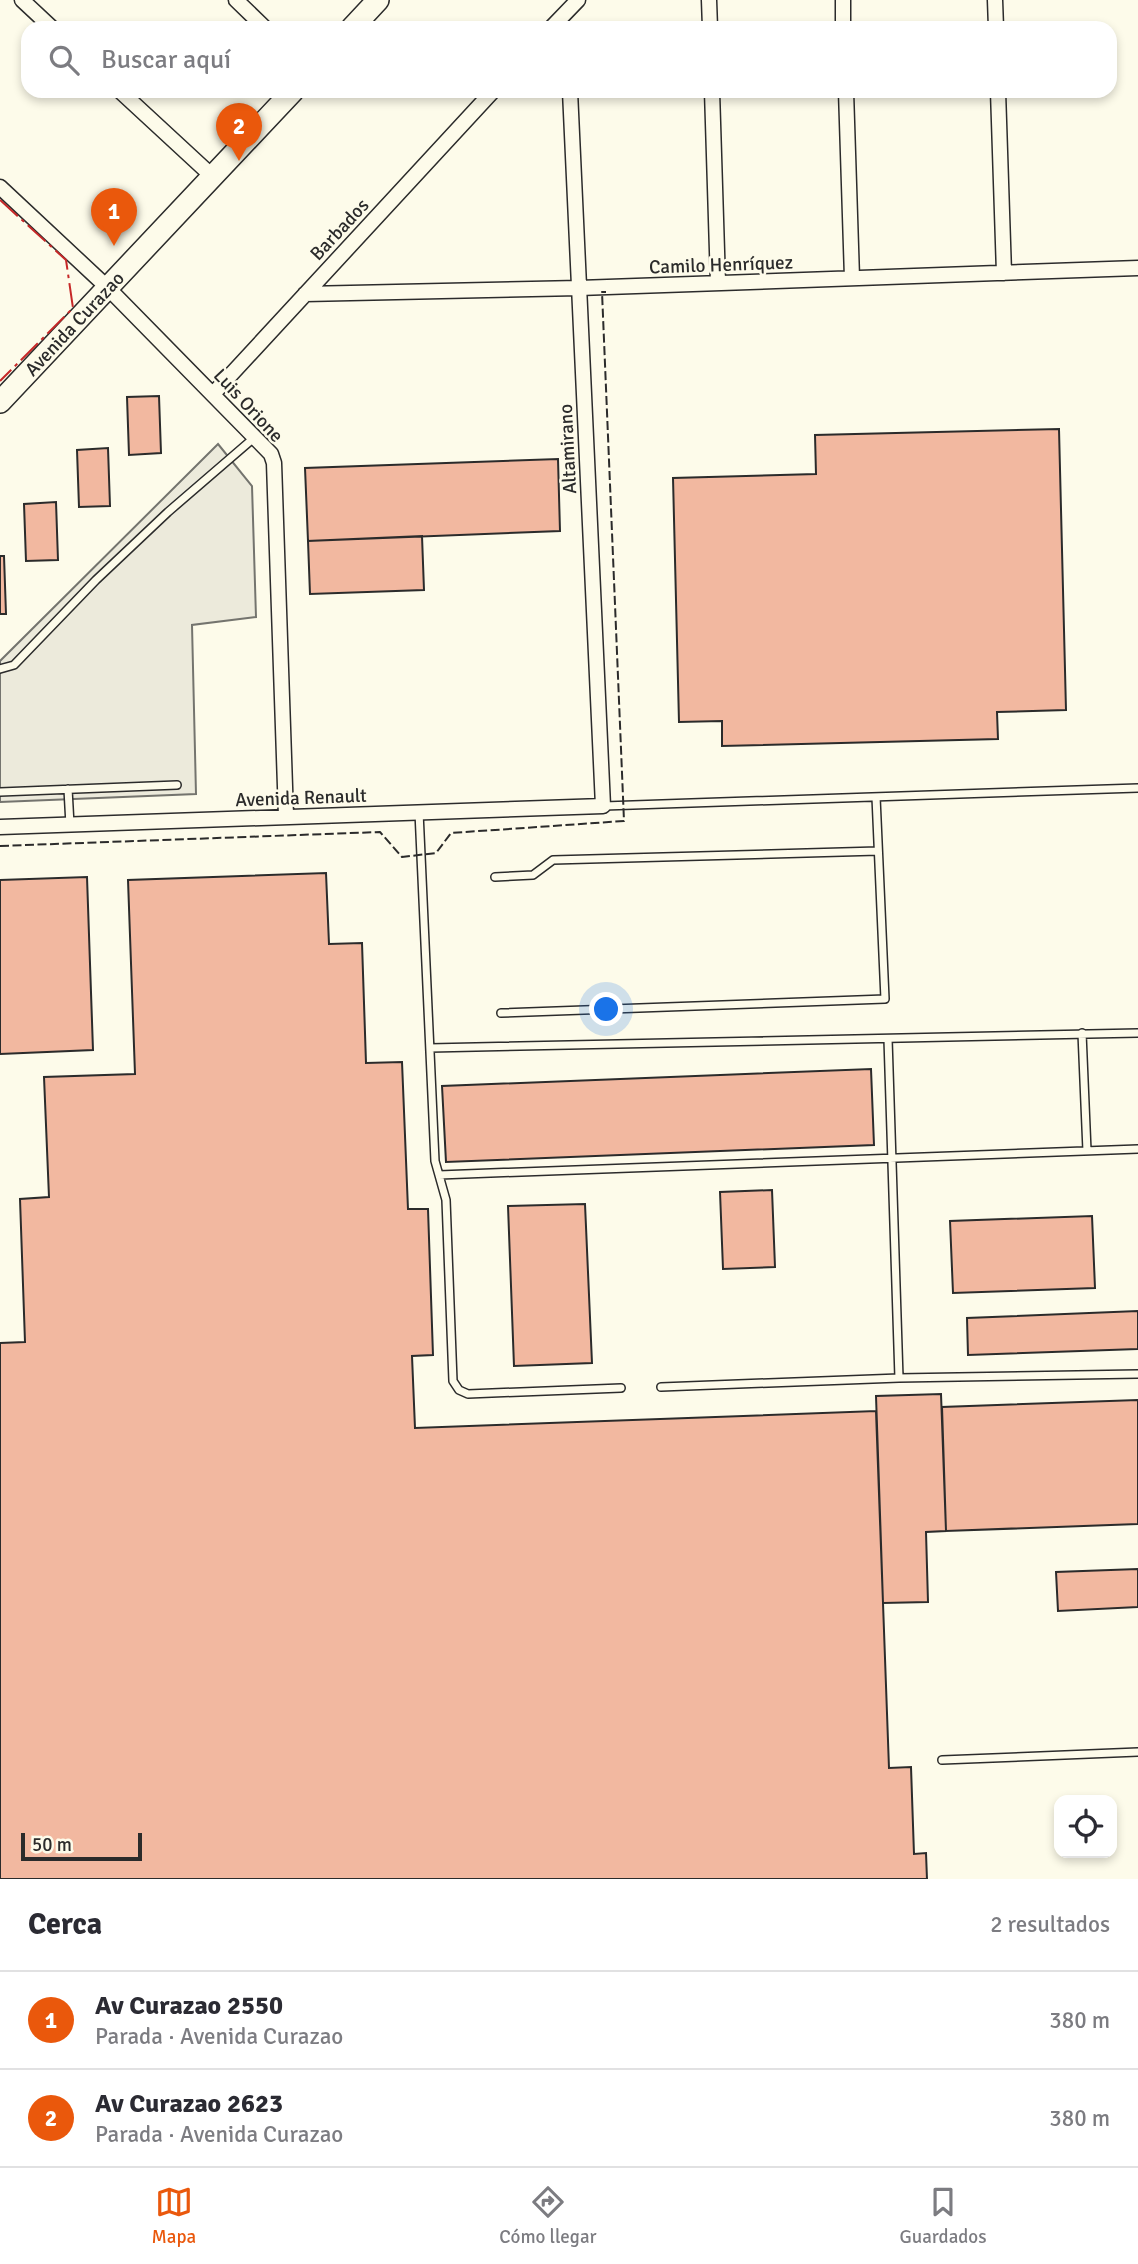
<!DOCTYPE html>
<html lang="es">
<meta charset="utf-8">
<style>
body{margin:0;font-family:Signika,sans-serif;background:#f2f2f3;color:#2b2b33}
.controls{position:absolute;right:21px;bottom:21px;display:grid;overflow:hidden;border-radius:14px;box-shadow:0 4px 10px #0003}
.controls button{width:63px;height:63px;display:grid;place-items:center;padding:0;border:0;border-bottom:2px solid #e1e1e2;background:#fff;color:#2b2b33;font:35px sans-serif}
.scale{position:absolute;left:21px;bottom:18px;width:121px;box-sizing:border-box;padding-left:7px;border:4px solid #2b2b2b;border-top:0;font-size:19px;line-height:24px;white-space:nowrap;color:#2b2b2b;-webkit-text-stroke:5px #fdfbea;paint-order:stroke}
.you{position:absolute;left:607px;top:1010px;width:24px;height:24px;margin:-18px;border:5px solid #fff;border-radius:50%;background:#1a73e8;box-shadow:0 0 0 10px #1a73e833}
.badge{display:grid;place-items:center;width:46px;height:46px;border-radius:50%;background:#ea580c;color:#fff;font-size:23px;font-weight:700}
.pin{position:absolute;translate:-50% -58px;filter:drop-shadow(0 2px 4px #0008)}
.pin::after{content:'';position:absolute;top:37px;width:24px;height:21px;background:inherit;clip-path:polygon(0 0,100% 0,50% 100%)}
.list{margin:0;padding:0;list-style:none}
h2{display:flex;justify-content:space-between;align-items:center;height:91px;margin:0;padding:0 28px;font-size:30px}
h2 small{font-size:23px;font-weight:400;color:#7c7c81}
.list li{display:grid;grid-template-columns:46px 1fr auto;gap:21px;align-items:center;box-sizing:border-box;height:98px;padding:0 28px;border-top:2px solid #e1e1e2}
.list b{display:block;font-size:26px;white-space:nowrap}
.list p{margin:0;font-size:23px;white-space:nowrap;color:#7c7c81}
.list em{font-size:23px;font-style:normal;color:#7c7c81}
.icon{flex:none;width:38px;height:38px;fill:none;stroke:currentColor;stroke-width:2;stroke-linecap:round;stroke-linejoin:round}
.map{position:relative;flex:none;width:1138px;height:1879px;overflow:hidden}
.search{position:absolute;background:#fff;box-shadow:0 4px 10px #0003;left:21px;right:21px;top:21px;height:77px;display:flex;align-items:center;gap:18px;box-sizing:border-box;padding:0 24px;border-radius:21px;color:#7c7c81;font-size:26px}
.sheet{height:287px;background:#fff}
nav{display:flex;justify-content:space-around;align-items:center;box-sizing:border-box;height:98px;border-top:2px solid #e1e1e2;background:#fff;font-size:19px;color:#7c7c81}
nav a{display:grid;justify-items:center;gap:4px}
nav .on{color:#ea580c}
.map>svg:first-child{display:block}
.parking{fill:#eceadb;stroke:#74746e;stroke-width:2}
.building{fill:#f2b8a0;stroke:#2b2b2b;stroke-width:2}
.lines{fill:none;stroke-linecap:round;stroke-linejoin:round}
.lane-casing{stroke:#2b2b2b;stroke-width:10}
.street-casing{stroke:#2b2b2b;stroke-width:17}
.secondary-casing{stroke:#2b2b2b;stroke-width:24}
.lane{stroke:#fdfbea;stroke-width:7}
.street{stroke:#fdfbea;stroke-width:14}
.secondary{stroke:#fdfbea;stroke-width:21}
.fence{stroke:#2b2b2b;stroke-width:2;stroke-dasharray:9 3.5;stroke-linecap:butt}
.power{stroke:#c62828;stroke-width:2;stroke-dasharray:24 5 3.5 5;stroke-linecap:butt}
.labels{text-anchor:middle;stroke-width:5;stroke-linejoin:round;paint-order:stroke}
.street-label{font-size:19px;fill:#2b2b2b;stroke:#fdfbea}
</style>
<div class="map">
<svg width="1138" height="1879" viewBox="0 0 1138 1879">
<rect width="100%" height="100%" fill="#fdfbea"/>
<path class="parking" d="M218,444l34,42 4,131 -64,8 4,169 -196,8v-141z"/>
<path class="building" d="M159,396l2,57 -32,2 -2,-58z
M1059,429l7,281 -69,2 1,27 -276,7v-25l-43,1 -6,-244 143,-4 -1,-39z
M108,448l2,58 -31,1 -2,-57z
M558,459l2,72 -252,10 -3,-73z
M56,502l2,58 -32,1 -2,-57z
M422,536l2,54 -114,4 -2,-53z
M0,556h4l2,58h-6z
M326,873l3,71 33,-1 4,120 36,-1 6,147h20l5,146 -21,1 3,72 461,-17 13,357 22,-1 3,87 12,-1 1,26h-927v-536l25,-1 -5,-143 29,-2 -5,-120 91,-3 -7,-194z
M87,877l6,173 -93,4v-174z
M871,1069l3,76 -428,17 -4,-76z
M772,1190l3,77 -52,2 -3,-77z
M585,1204l7,159 -78,3 -6,-160z
M1092,1216l3,72 -142,5 -3,-72z
M1138,1311v38l-170,6 -1,-37z
M941,1394l5,137 -20,1 2,70 -45,1 -7,-207z
M1138,1400v124l-192,7 -4,-124z
M1138,1569v38l-80,4 -2,-39z"/>
<g class="lines">
<defs>
<path id="lane" d="M0,669l14,-4 82,-85 72,-68 87,-75
M68,789l2,36
M0,792l177,-7
M604,806l534,-18
M419,812l16,349 11,39 7,181 6,9 9,4 153,-6
M495,877l38,-2 20,-15 325,-9
M501,1013l384,-14 -9,-202
M1082,1033l5,118
M888,1039l11,339
M430,1048l708,-15
M439,1175l699,-26
M661,1387l238,-9 239,-4
M942,1760l196,-8"/>
<path id="street" d="M22,0l30,28
M236,0l29,28
M709,0l1,28
M843,0v28
M995,0l1,28
M551,28l27,-28
M120,91l92,85
M712,91l6,192
M846,91l6,187
M998,91l6,182
M0,187l108,101 163,166 3,9 12,353
M305,294l274,-6 559,-20
M213,394l280,-303
M0,827l603,-21 -33,-715"/>
<g id="secondary">
<path d="M352,28l26,-28"/>
<path id="s1" d="M0,402l293,-311"/>
</g>
</defs>
<use href="#lane" class="lane-casing"/>
<use href="#street" class="street-casing"/>
<use href="#secondary" class="secondary-casing"/>
<use href="#lane" class="lane"/>
<use href="#street" class="street"/>
<use href="#secondary" class="secondary"/>
<path class="fence" d="M0,846l380,-14 22,25 34,-4 15,-20 173,-12 -22,-529h4"/>
<path class="power" d="M0,200l66,60 7,48 -73,73"/>
</g>
<g class="labels">
<g class="street-label">
<text transform="translate(339 229) rotate(-47)" y="7">Barbados</text>
<text transform="translate(721 264) rotate(-2)" y="7">Camilo Henríquez</text>
<text dy="7" stroke="none"><textPath href="#s1" startOffset="108">Avenida Curazao</textPath></text>
<text transform="translate(249 405) rotate(47)" y="7">Luis Orione</text>
<text transform="translate(567 449) rotate(-93)" y="7">Altamirano</text>
<text transform="translate(301 797) rotate(-2)" y="7">Avenida Renault</text>
</g>
</g>
</svg>
<div class="controls">
<button><svg class="icon" aria-label="locate" viewBox="0 0 24 24"><circle cx="12" cy="12" r="6"/><path d="M12 2v4M12 18v4M2 12h4M18 12h4"/></svg></button>
</div>
<div class="scale">50 m</div>
<div class="you"></div>
<div class="pin badge" style="left:114px;top:246px">1</div>
<div class="pin badge" style="left:239px;top:161px">2</div>
<div class="search"><svg class="icon" aria-label="search" viewBox="0 0 24 24"><circle cx="10" cy="10" r="6"/><path d="M15 15l6 6"/></svg>Buscar aquí</div>
</div>
<section class="sheet">
<h2>Cerca<small>2 resultados</small></h2>
<ul class="list">
<li><span class="badge">1</span><div><b>Av Curazao 2550</b><p>Parada · Avenida Curazao</p></div><em>380 m</em></li>
<li><span class="badge">2</span><div><b>Av Curazao 2623</b><p>Parada · Avenida Curazao</p></div><em>380 m</em></li>
</ul>
</section>
<nav>
<a class="on"><svg class="icon" aria-label="map" viewBox="0 0 24 24"><path d="M3 6l6-2 6 2 6-2v14l-6 2-6-2-6 2zM9 4v14M15 6v14"/></svg>Mapa</a>
<a><svg class="icon" aria-label="directions" viewBox="0 0 24 24"><path d="M12 3l9 9-9 9-9-9zM9 14v-3h6M13 9l2 2-2 2"/></svg>Cómo llegar</a>
<a><svg class="icon" aria-label="saved" viewBox="0 0 24 24"><path d="M7 4h10v16l-5-4-5 4z"/></svg>Guardados</a>
</nav>
